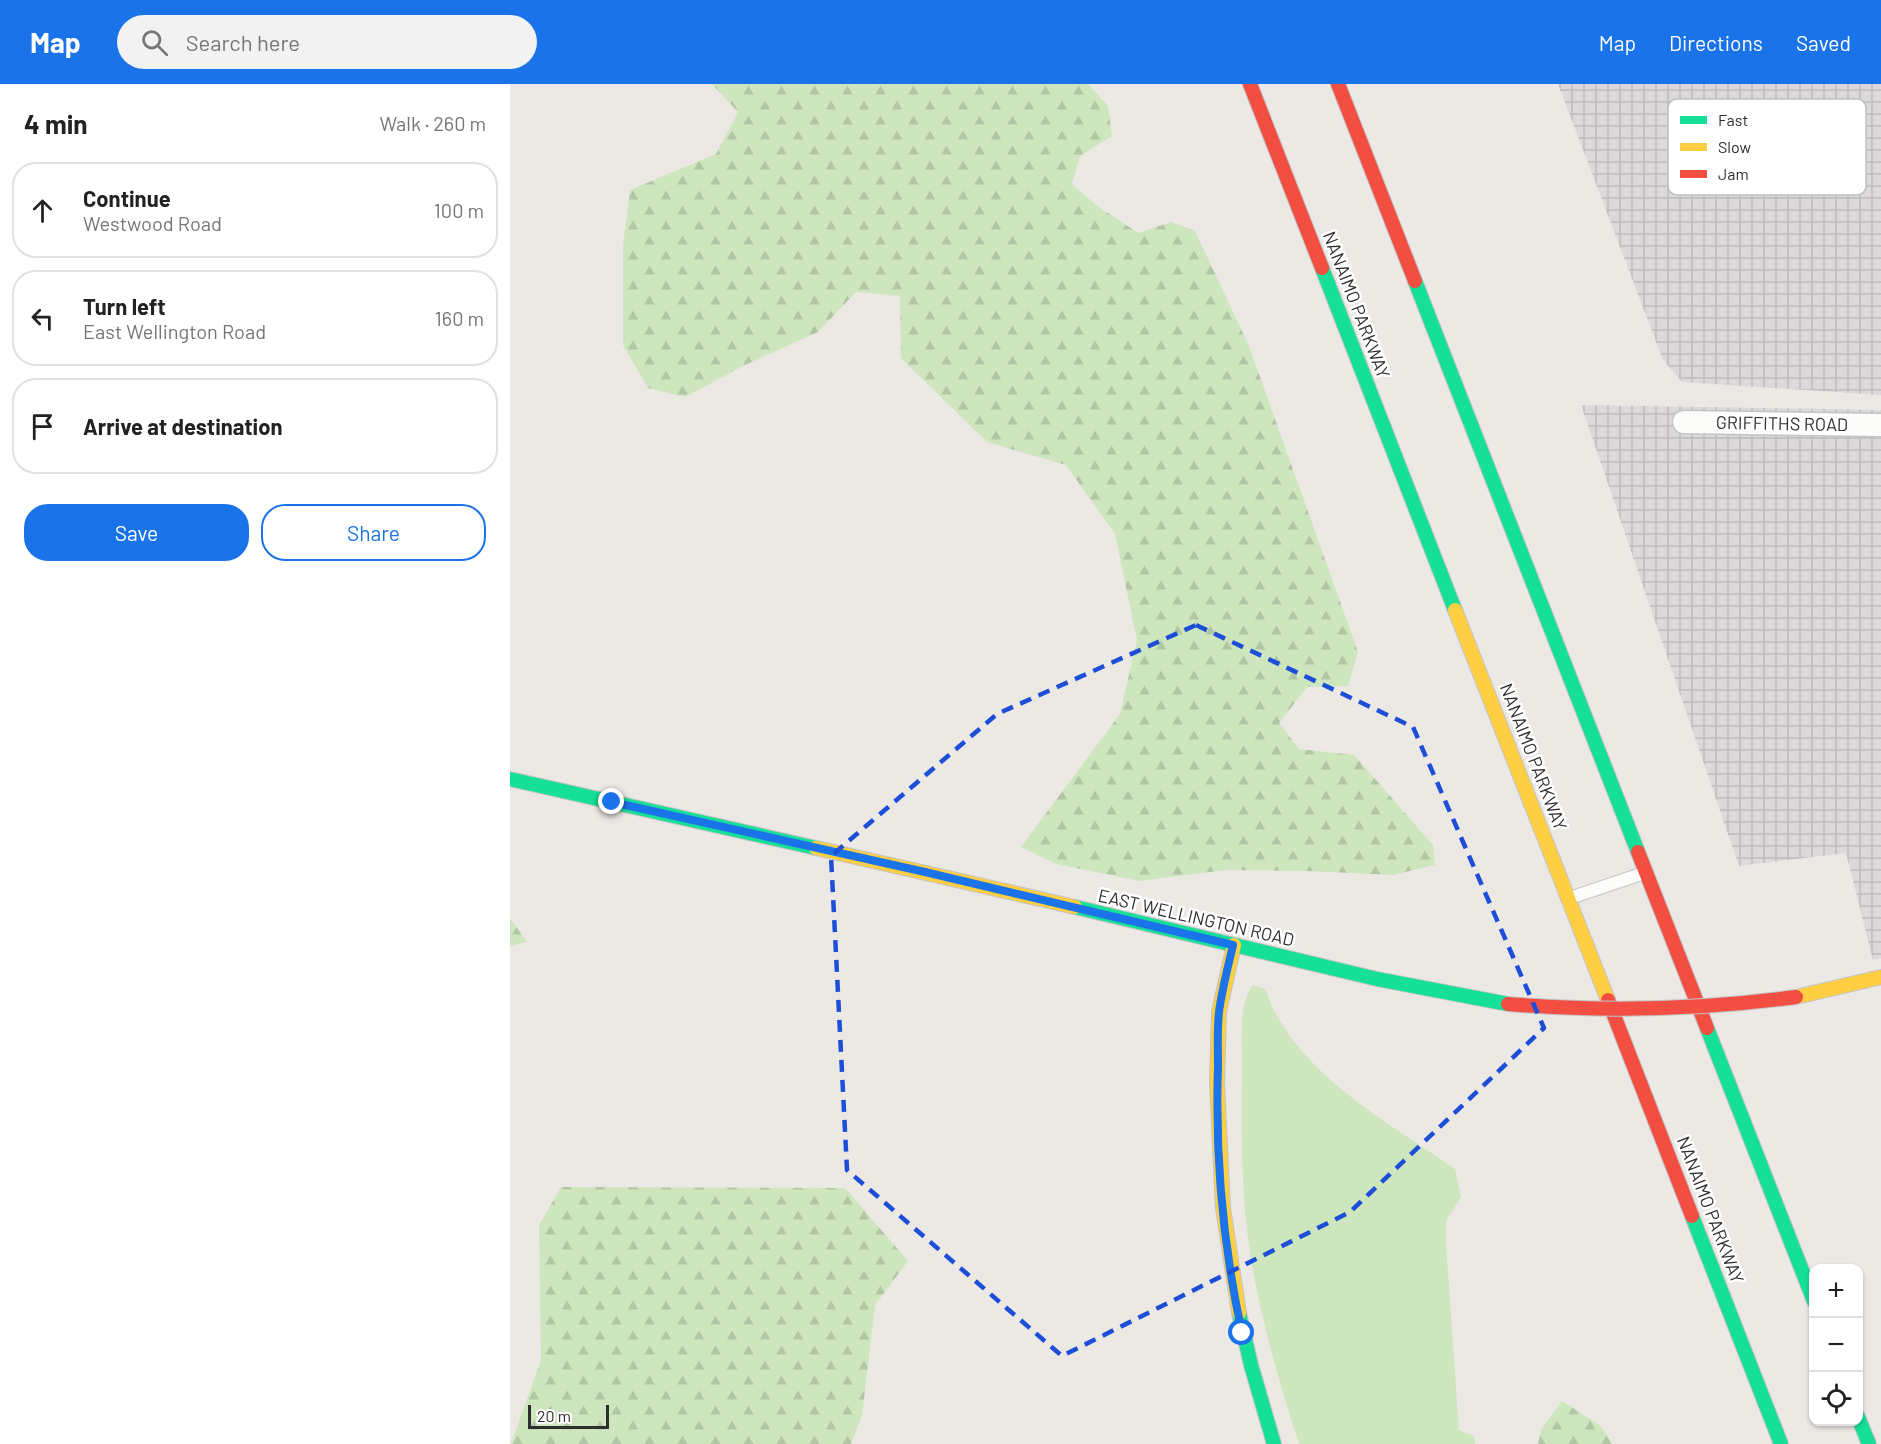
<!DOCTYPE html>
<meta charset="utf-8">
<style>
body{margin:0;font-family:Barlow,sans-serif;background:#f2f2f2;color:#222}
.controls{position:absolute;right:18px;bottom:18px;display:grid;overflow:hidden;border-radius:12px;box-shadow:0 2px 4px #0004}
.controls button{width:54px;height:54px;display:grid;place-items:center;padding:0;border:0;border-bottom:2px solid #e0e0e0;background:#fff;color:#222;font:30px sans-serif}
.scale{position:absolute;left:18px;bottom:15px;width:81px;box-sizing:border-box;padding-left:6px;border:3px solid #2e2e2e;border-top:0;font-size:16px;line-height:21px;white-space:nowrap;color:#2e2e2e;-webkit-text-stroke:4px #fff;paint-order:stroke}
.stop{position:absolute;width:18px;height:18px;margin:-14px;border:4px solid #1a73e8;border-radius:50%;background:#fff}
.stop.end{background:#1a73e8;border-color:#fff;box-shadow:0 2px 6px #0008}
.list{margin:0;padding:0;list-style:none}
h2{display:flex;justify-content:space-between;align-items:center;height:78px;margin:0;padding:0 24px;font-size:26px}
h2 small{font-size:20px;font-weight:400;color:#767676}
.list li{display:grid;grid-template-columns:39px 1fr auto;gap:18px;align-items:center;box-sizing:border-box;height:96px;margin:0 12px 12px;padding:0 12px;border:2px solid #e0e0e0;border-radius:24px}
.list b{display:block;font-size:22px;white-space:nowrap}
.list p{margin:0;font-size:20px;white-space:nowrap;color:#767676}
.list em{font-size:20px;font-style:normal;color:#767676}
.actions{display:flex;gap:12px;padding:18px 24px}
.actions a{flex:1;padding:14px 0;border:2px solid #1a73e8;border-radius:24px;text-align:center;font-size:21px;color:#1a73e8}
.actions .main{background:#1a73e8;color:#fff}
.icon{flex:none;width:33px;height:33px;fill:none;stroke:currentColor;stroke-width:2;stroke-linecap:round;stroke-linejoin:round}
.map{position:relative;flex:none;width:1371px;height:1360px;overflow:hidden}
header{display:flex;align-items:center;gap:36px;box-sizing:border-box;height:84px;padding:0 30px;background:#1a73e8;color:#fff}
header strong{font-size:28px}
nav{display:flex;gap:33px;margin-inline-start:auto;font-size:21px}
.search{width:420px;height:54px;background:#f2f2f2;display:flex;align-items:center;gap:15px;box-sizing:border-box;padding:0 21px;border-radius:33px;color:#767676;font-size:22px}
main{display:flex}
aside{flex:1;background:#fff}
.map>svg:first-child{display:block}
.industrial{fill:url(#industrial-grid)}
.grass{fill:#cee6be}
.forest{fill:url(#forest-firs)}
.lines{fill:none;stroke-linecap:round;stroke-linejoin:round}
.lane-casing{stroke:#c5c4c5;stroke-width:14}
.street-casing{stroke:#c5c4c5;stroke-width:25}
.fast-casing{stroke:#c5c4c5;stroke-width:16}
.slow-casing{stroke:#c5c4c5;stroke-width:16}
.jam-casing{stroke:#c5c4c5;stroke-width:16}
.lane{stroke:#fcfcfb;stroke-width:12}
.street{stroke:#fcfcfb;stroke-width:22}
.fast{stroke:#16e098;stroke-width:14}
.slow{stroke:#ffcf43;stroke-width:14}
.jam{stroke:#f24e42;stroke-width:14}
.jam-bridge-casing{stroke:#c5c4c5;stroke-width:16;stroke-linecap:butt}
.jam-bridge{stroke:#f24e42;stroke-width:14}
.route{stroke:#1a73e8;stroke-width:8}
.marked{fill:none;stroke:#1d4ed8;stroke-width:4.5;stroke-dasharray:12 8;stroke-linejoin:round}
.labels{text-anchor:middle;stroke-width:5;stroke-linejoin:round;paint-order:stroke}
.street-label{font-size:18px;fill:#2e2e2e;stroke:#fff}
.key{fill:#fff;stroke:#c0c0c0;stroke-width:1.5}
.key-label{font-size:16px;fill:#2e2e2e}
</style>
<header>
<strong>Map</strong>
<div class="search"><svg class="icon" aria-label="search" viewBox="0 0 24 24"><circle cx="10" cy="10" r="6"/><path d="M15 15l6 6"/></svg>Search here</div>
<nav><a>Map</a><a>Directions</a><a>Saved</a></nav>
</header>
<main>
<aside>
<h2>4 min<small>Walk · 260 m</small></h2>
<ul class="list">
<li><svg class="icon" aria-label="ahead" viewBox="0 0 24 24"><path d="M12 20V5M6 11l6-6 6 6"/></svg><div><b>Continue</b><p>Westwood Road</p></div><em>100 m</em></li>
<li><svg class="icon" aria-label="left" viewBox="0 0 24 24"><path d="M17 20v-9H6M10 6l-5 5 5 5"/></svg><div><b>Turn left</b><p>East Wellington Road</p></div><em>160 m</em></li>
<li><svg class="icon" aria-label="arrive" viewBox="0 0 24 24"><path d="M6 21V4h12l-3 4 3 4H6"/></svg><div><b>Arrive at destination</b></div></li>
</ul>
<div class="actions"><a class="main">Save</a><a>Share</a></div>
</aside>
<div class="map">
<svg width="1371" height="1360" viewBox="0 0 1371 1360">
<defs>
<pattern id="industrial-grid" width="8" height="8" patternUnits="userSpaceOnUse" patternTransform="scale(1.5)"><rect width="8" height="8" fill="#dcd9db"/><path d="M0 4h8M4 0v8" fill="none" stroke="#bdbbbc"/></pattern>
<pattern id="forest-firs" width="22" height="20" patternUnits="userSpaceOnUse" patternTransform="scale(1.5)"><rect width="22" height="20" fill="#cee6be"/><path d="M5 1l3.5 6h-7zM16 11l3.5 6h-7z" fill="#b1c6a4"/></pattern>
</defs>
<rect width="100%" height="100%" fill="#ece8e4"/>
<path class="industrial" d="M1048,0h323v311l-199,-13 -19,-22z
M1071,321l300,5v548l-8,2 -27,-107 -107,13z"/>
<path class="grass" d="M743,901l12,4c30,84 120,131 190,180l6,28 -15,24v22l13,187 15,6 1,8h-176c-17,-52 -32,-104 -43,-158 -15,-70 -15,-145 -14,-217 1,-27 -5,-61 11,-84z"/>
<path class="forest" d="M202,0h376l20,22 4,30 -32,20 -8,28 24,21 42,28 33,-11 24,9 54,115 109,306 -10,34 -41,1 -28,36 20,26 55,6 79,90 2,20 -42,10 -86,-4 -81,-1 -86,11 -84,-17 -35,-17 99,-133 17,-74 -22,-106 -49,-69 -79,-23 -86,-84 -1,-62 -44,-4 -38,40 -73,33 -60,32 -37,-9 -25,-43v-99l7,-56 86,-36 22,-42z
M0,834l17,24 -17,4z
M51,1103l284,1 63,73 -33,44 -13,111 -11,28h-340l30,-84 -2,-135z
M1052,1317l39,25 11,18h-74l3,-14z"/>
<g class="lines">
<defs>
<path id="lane" d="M1060,814l74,-25"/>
<path id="street" d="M1174,338l197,3"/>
<path id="fast" d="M812,184l133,342
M905,197l223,571
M0,695l306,69
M565,823l302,72 131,25
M1197,944l107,273
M1182,1132l89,228
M729,1229l12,52 23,79
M1348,1333l11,27"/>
<path id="slow" d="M945,526l153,390
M306,764l259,59
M724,861l-15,67 -2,71 6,125 16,105
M1286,913l85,-20"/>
<path id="jam" d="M740,0l72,184
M828,0l77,197
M1128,768l69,176
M1098,916l84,216"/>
</defs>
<use href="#lane" class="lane-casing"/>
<use href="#street" class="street-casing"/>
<use href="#fast" class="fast-casing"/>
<use href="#slow" class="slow-casing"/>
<use href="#jam" class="jam-casing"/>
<use href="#lane" class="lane"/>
<use href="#street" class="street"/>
<use href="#fast" class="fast"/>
<use href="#slow" class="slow"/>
<use href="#jam" class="jam"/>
<defs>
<path id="jam-bridge" d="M998,920c97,8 192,6 288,-7"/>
</defs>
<use href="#jam-bridge" class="jam-bridge-casing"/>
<use href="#jam-bridge" class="jam-bridge"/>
</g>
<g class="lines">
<path class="route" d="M102,718l313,70 308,73c-5,22 -11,44 -14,67 -2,18 -1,36 -1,54 -3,90 5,180 24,267"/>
</g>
<path class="marked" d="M686,541l217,102 131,301 -194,184 -288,144 -215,-186 -16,-314 166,-142z"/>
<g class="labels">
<g class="street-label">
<text transform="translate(846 221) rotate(69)" y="6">NANAIMO PARKWAY</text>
<text transform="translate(1272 340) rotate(1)" y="6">GRIFFITHS ROAD</text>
<text transform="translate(1023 673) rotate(69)" y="6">NANAIMO PARKWAY</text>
<text transform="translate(686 834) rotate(13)" y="6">EAST WELLINGTON ROAD</text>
<text transform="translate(1200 1126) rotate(69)" y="6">NANAIMO PARKWAY</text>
</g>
</g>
<rect x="1158" y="15" width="198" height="96" rx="9" class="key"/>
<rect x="1170" y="32" width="27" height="8" fill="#16e098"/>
<rect x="1170" y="59" width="27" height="8" fill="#ffcf43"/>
<rect x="1170" y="86" width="27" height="8" fill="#f24e42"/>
<g class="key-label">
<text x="1208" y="42">Fast</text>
<text x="1208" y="69">Slow</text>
<text x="1208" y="96">Jam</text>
</g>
</svg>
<div class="controls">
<button>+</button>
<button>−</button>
<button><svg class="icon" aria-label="locate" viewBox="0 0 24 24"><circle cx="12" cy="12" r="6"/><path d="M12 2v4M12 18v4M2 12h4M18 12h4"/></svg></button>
</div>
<div class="scale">20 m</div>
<div class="stop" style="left:732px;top:1249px"></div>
<div class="stop end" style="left:102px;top:718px"></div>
</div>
</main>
